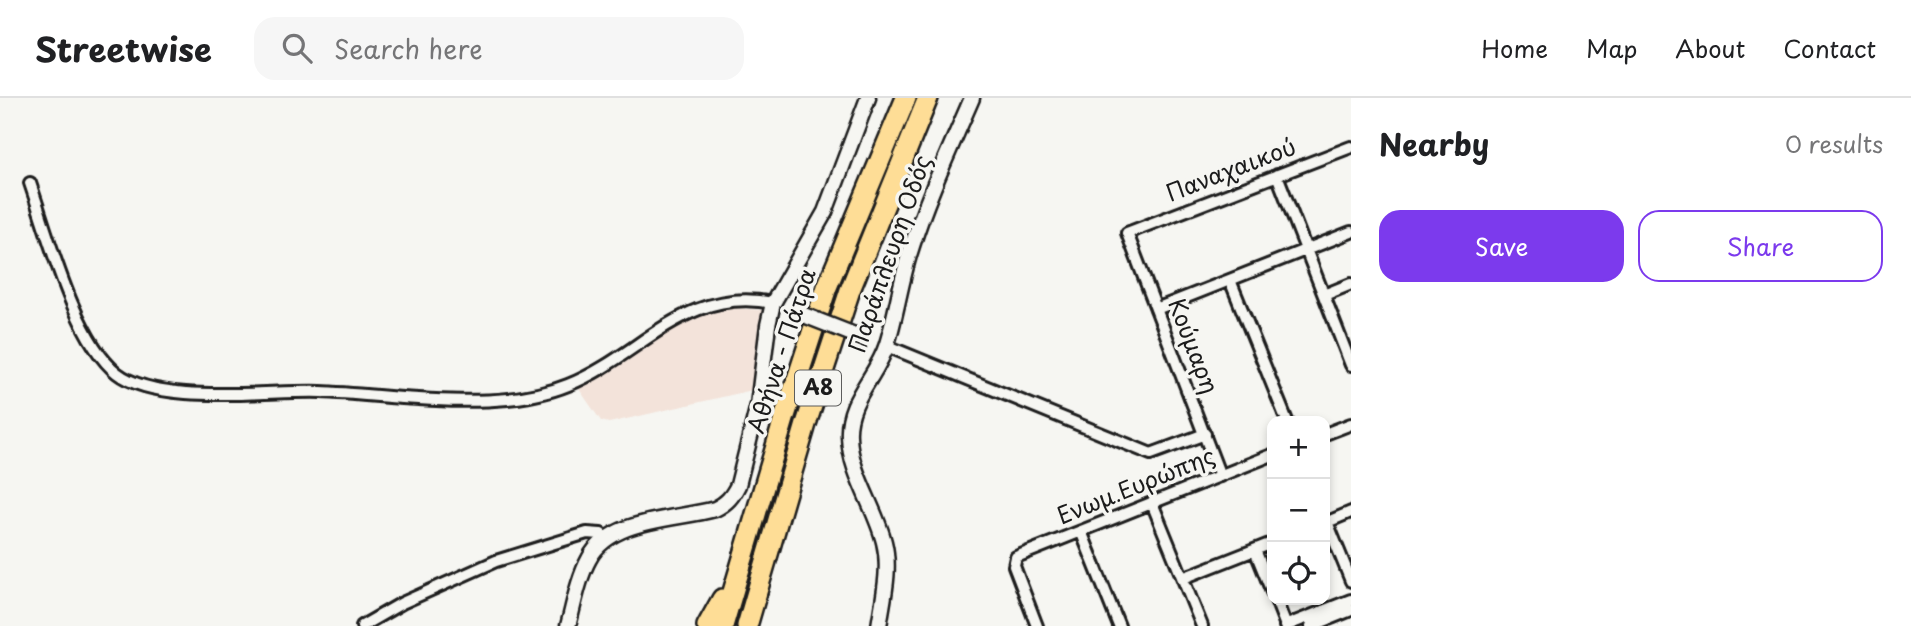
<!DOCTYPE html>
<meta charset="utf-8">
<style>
body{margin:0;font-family:"Playpen Sans",sans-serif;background:#f6f6f6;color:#202124}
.controls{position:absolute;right:21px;bottom:21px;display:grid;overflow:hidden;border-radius:14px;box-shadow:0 4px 10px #0003}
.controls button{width:63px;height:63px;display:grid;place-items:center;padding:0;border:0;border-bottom:2px solid #e0e0e0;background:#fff;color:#202124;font:35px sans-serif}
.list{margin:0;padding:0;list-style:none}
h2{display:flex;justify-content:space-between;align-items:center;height:91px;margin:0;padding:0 28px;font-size:30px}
h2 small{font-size:23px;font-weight:400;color:#757577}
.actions{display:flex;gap:14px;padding:21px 28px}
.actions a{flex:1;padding:16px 0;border:2px solid #7c3aed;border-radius:21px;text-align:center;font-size:24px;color:#7c3aed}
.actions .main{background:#7c3aed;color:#fff}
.icon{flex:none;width:38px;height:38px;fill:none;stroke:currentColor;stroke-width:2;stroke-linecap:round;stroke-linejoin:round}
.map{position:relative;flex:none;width:1351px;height:528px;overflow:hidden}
header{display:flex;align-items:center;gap:42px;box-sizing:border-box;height:98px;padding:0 35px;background:#fff;border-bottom:2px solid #e0e0e0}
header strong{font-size:33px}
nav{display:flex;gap:38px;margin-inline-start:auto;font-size:24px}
.search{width:490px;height:63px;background:#f6f6f6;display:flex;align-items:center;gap:18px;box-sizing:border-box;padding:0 24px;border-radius:21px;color:#757577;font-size:26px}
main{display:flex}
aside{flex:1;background:#fff}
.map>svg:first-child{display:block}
.built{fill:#f3e3da}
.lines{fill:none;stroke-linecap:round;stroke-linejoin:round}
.street-casing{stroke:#1c1c1c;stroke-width:16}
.secondary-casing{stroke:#1c1c1c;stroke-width:19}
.highway-casing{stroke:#1c1c1c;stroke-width:24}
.street{stroke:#f6f6f2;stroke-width:10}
.secondary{stroke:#f6f6f2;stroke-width:14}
.highway{stroke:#fedd96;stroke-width:19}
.secondary-bridge-casing{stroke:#1c1c1c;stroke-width:19;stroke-linecap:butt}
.secondary-bridge{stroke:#f6f6f2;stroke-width:14}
.labels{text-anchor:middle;stroke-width:7;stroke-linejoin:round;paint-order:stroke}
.shield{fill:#f6f6f2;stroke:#5d5d5c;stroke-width:2}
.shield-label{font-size:21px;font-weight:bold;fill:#1c1c1c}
.street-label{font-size:23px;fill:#1c1c1c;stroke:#f6f6f2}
</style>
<header>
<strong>Streetwise</strong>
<div class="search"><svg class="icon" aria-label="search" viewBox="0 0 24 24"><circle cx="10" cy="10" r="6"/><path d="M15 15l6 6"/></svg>Search here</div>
<nav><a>Home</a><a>Map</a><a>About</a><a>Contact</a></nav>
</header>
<main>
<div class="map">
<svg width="1351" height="528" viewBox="0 0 1351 528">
<rect width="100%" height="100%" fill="#f6f6f2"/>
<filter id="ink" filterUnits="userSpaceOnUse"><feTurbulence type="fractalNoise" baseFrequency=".0143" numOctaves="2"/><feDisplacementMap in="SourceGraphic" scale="14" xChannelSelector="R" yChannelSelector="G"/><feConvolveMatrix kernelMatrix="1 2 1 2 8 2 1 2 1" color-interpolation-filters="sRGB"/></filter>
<g filter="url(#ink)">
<path class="built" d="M734,210l28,2 2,13 -7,66 -148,34 -8,-2 -22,-32 89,-61 28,-13 16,-4z"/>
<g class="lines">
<defs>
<path id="street" d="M1277,77l74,190
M30,85c18,52 45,157 87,190 42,33 151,17 204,19 76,3 176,22 247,-7 73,-29 117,-100 205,-82
M1230,182l57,141
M1324,197l27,-11
M1156,211l195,-77
M887,248l264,108 54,-20
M1325,336l26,-10
M1220,378l-93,-243 224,-86
M1152,405l50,123
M1327,424l24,59
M1325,425l26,-11
M1081,433l38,95
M1255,452l17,42
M1183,480l89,-35
M1276,502l10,26
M362,528l40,-23 94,-42 91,-28 14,1 5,4
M1037,528l-23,-60 2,-9 256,-102
M1285,528l66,-26
M1311,528l40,-16"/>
<path id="secondary" d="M568,528c6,-22 10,-47 21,-67 21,-41 86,-39 126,-50 12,-6 17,-12 23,-24l20,-80 10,-80 5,-22 52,-91 43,-114
M879,528c4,-27 12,-57 5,-84 -9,-36 -34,-68 -35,-106 -2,-37 28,-59 38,-92 10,-32 14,-66 25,-98 16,-51 39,-99 60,-148"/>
<path id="highway" d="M707,528l15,-27
M723,528l61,-207 43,-132 79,-189
M747,528l59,-202 44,-134 78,-192"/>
</defs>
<use href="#street" class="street-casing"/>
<use href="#secondary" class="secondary-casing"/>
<use href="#highway" class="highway-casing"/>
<use href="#street" class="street"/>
<use href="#secondary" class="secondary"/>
<use href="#highway" class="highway"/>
<defs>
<path id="secondary-bridge" d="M791,212l79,31"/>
</defs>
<use href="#secondary-bridge" class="secondary-bridge-casing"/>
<use href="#secondary-bridge" class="secondary-bridge"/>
</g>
</g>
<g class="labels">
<rect class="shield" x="795" y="272.5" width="46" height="35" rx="5"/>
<g class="shield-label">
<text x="818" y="297">Α8</text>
</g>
<g class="street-label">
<text transform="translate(1231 72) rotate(-21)" y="8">Παναχαικού</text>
<text transform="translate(890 156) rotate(-71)" y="8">Παράπλευρη Οδός</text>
<text transform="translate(1193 248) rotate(69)" y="8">Κούμαρη</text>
<text transform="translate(782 253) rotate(-72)" y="8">Αθήνα - Πάτρα</text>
<text transform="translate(1136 388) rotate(-22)" y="8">Ενωμ.Ευρώπης</text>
</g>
</g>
</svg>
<div class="controls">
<button>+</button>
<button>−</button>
<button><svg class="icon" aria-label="locate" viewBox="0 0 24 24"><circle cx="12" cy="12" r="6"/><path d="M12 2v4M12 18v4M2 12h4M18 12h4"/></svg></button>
</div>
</div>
<aside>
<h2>Nearby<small>0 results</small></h2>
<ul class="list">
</ul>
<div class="actions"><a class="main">Save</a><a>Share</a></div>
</aside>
</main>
